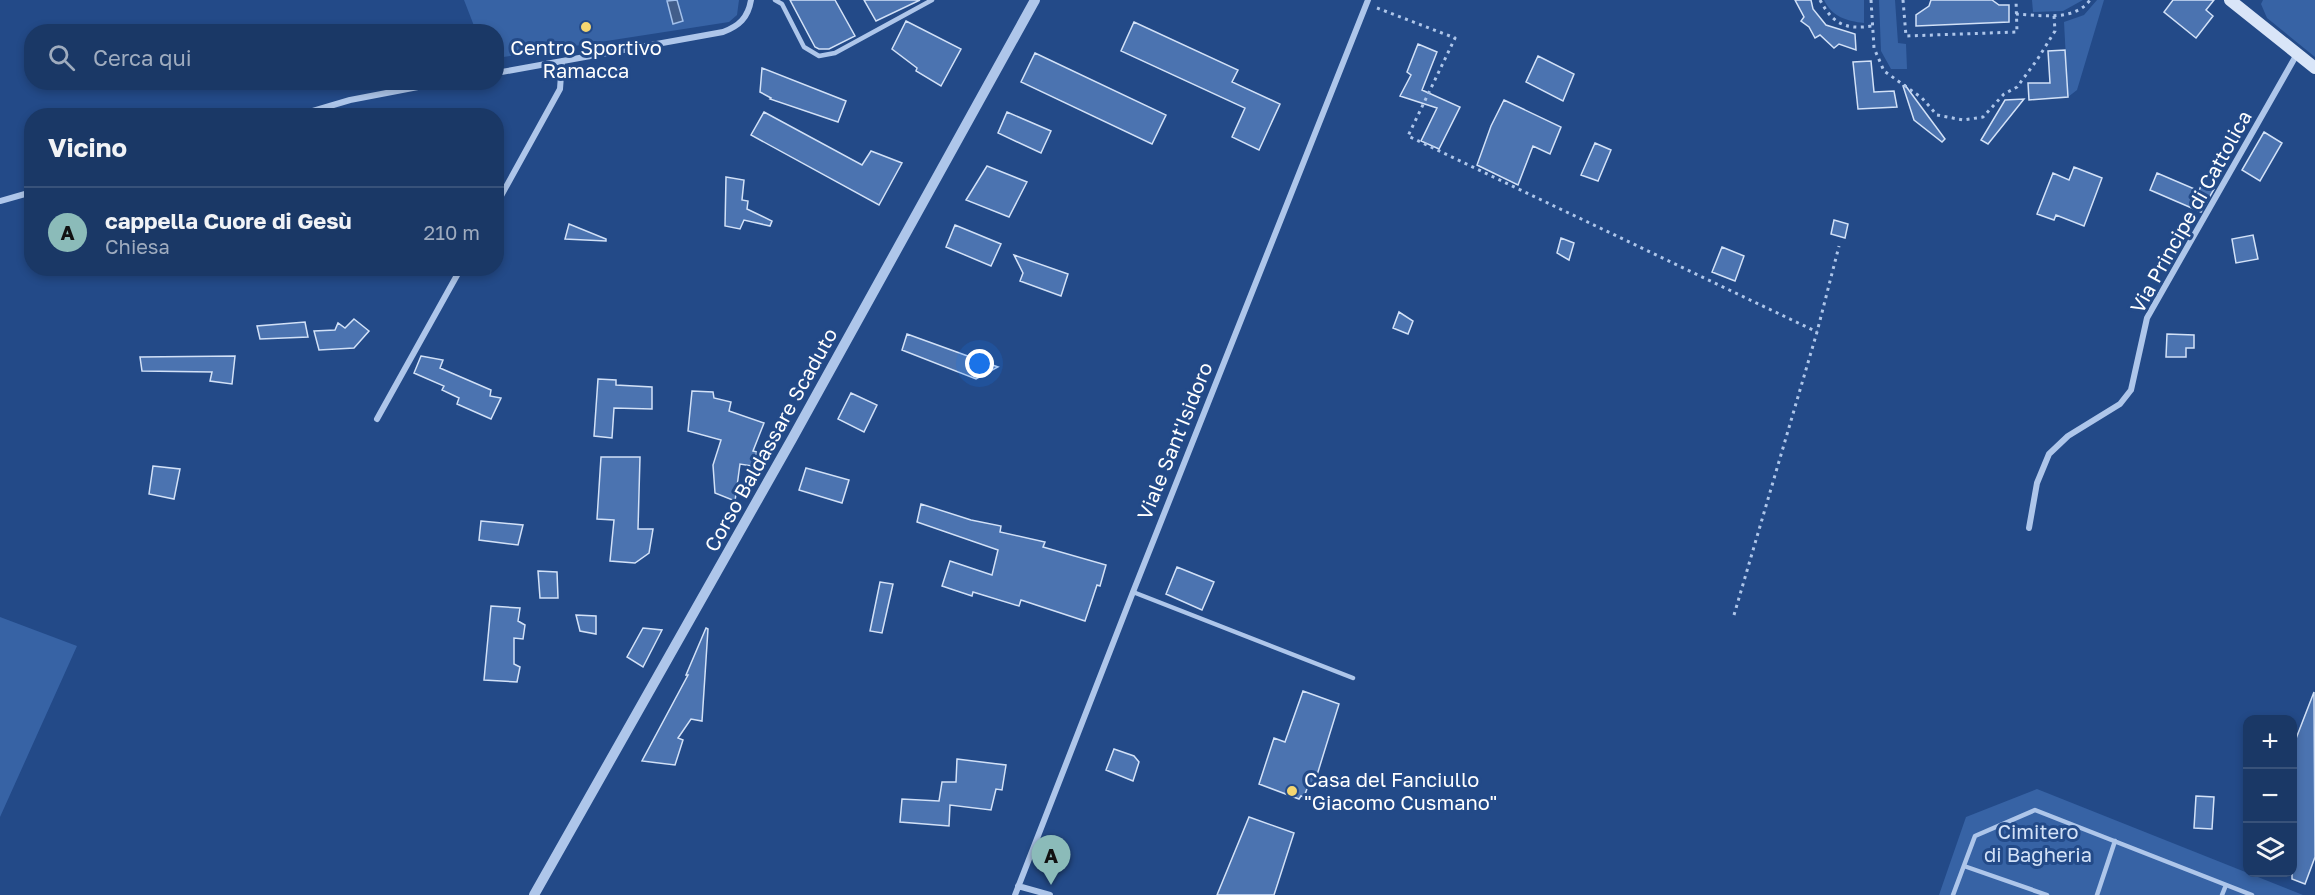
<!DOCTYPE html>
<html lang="it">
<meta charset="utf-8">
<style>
body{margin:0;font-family:"Golos Text",sans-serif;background:#27436f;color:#f1f3f6}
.controls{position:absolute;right:18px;bottom:18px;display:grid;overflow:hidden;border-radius:12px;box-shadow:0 3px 9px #0003}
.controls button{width:54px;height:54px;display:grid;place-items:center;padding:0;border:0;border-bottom:2px solid #38527a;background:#1a3866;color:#f1f3f6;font:30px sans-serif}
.you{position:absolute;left:980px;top:364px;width:21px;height:21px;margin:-15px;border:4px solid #fff;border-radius:50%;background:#1a73e8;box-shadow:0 0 0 9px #1a73e833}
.badge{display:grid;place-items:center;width:39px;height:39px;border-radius:50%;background:#8bbbb9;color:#111;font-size:20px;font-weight:700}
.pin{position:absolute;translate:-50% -50px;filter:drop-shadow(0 2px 3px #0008)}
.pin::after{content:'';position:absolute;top:32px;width:21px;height:18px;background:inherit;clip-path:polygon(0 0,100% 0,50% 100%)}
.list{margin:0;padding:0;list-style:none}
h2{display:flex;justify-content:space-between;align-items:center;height:78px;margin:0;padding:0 24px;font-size:26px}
h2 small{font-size:20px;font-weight:400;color:#9facbf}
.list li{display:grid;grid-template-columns:39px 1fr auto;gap:18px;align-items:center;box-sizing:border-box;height:90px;padding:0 24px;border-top:2px solid #38527a}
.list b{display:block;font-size:22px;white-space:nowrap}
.list p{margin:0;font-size:20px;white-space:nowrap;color:#9facbf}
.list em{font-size:20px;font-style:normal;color:#9facbf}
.icon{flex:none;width:33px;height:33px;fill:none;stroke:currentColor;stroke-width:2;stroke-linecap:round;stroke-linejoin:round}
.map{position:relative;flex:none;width:2315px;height:895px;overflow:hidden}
.search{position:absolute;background:#1a3866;box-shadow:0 3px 9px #0003;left:24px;top:24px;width:480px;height:66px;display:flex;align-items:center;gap:15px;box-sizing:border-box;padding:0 21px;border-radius:24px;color:#9facbf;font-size:22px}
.panel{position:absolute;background:#1a3866;box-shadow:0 3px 9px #0003;left:24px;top:108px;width:480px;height:168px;border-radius:24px}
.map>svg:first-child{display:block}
.green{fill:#3763a5}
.water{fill:#425e8b;stroke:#a2c0eb;stroke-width:1.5}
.building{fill:#4b73b0;stroke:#d2e1f7;stroke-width:1.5}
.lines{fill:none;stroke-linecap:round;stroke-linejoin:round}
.path{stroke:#aec6ea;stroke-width:3;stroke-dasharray:3 4.5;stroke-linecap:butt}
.service{stroke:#aec6ea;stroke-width:4.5}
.minor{stroke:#aec6ea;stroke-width:6}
.tertiary{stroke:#aec6ea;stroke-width:10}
.secondary{stroke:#d9e5f8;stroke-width:12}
.poi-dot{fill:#f5d670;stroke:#234a88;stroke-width:2}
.labels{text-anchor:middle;stroke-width:6;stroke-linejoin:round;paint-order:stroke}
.poi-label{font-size:20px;fill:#fff;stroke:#234a88}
.street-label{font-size:20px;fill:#fff;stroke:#234a88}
.park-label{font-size:20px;fill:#d2e1f7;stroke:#234a88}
</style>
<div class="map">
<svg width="2315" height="895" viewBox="0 0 2315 895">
<rect width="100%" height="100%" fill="#234a88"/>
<path class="green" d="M464,0h275l-2,15 -8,7 -232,36 -1,-26 -20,-1z
M1824,0h40v23c-17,-2 -32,-6 -40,-23z
M1879,0h16l3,43 8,1 1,25h-16l-10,-18z
M2032,0h51l-20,11 -30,1z
M2097,0h7l-27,90 -9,7 -4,-75 20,-7z
M2263,0h52v57l-48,-39 -6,-14z
M0,617l77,29 -77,171z
M2037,789l266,106h-364l27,-78z"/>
<path class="water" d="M677,0l6,21 -10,3 -6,-23z"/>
<path class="building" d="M790,0h45l20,36 -26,13h-10l-4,-2z
M864,0h56l-44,21z
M1795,0h16l2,9 13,16 29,9 1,16 -17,-6 -5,4 -14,-13 -5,3 -6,-11 -8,-6 3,-4z
M1931,0h61l7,5h10v17l-93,4v-11l13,-9z
M2173,0h41l-8,10 7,6 -17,22 -32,-26z
M906,21l55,28 -20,37 -25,-15 1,-3 -25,-19z
M1134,22l104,48 -6,12 48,22 -21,46 -27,-13 13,-29 -124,-57z
M1418,44l19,8 -15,38 38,17 -21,42 -18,-8 16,-33 -37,-12 11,-21 -4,-3z
M2065,50l3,47 -39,3 -1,-17h22l-2,-32z
M1035,53l131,62 -14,29 -131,-62z
M1538,56l36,18 -11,27 -37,-19z
M1871,61l3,31 20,-1 3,16 -39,2 -5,-47z
M762,68l84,33 -8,21 -68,-23 1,-1 -11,-6z
M1905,85l40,54 -3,3 -28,-22 -11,-34z
M2024,99l-36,45 -7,-4 24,-40z
M1504,100l57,27 -11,27 -17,-8 -15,39 -41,-20 14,-39z
M764,112l98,53 9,-14 31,12 -23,42 -128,-70z
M1007,112l44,19 -10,22 -43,-20z
M2264,132l18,11 -22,38 -18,-11z
M1595,143l16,7 -13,31 -17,-6z
M987,166l40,16 -18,35 -43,-17z
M2074,167l28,11 -18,48 -28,-11 -2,5 -17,-6 16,-41 16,7z
M2157,173l42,18 3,-8 12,6 -13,23 -51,-22z
M726,177l18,3 -2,20 6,1 -1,8 25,12 -2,5 -26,-6 -4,9 -15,-3z
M1834,220l14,4 -3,14 -14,-4z
M569,224l37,15v2l-41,-2z
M955,225l46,19 -10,22 -45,-19z
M2253,235l5,24 -22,4 -4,-24z
M1561,238l13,5 -5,17 -12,-7z
M1722,247l22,9 -9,25 -23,-9z
M1014,255l54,19 -7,22 -41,-15 3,-8z
M1399,312l14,9 -5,13 -15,-6z
M354,319l15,12 -15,17 -35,2 -5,-19 21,-1 3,-7 7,5z
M305,322l3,15 -48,2 -3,-13z
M907,334l91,33 -22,12 -74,-29z
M2167,334l27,1v13h-8v9h-20z
M235,356l-3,28 -22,-3 2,-9 -70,-1 -2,-14z
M421,356l22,4 -3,8 51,22 -1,6 11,2 -10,21 -34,-15 2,-6 -17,-8 2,-4 -30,-13z
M598,379l18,1v5l36,2v22l-38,-1 -2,30 -18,-2z
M692,391l21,1 1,6 17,4 -2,9 35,12 -11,28 4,1 -5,14 -12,-2 -5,37 -20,-8 -2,-28 8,-25 -33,-9z
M851,393l26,12 -13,27 -26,-13z
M601,457h39l-2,72h15l-4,24 -14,10 -25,-2 4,-41 -17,-1z
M153,466l27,3 -6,30 -25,-5z
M806,468l43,12 -7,23 -43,-13z
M921,504l50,16 30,6 -1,6 45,10 -2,5 63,18 -6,21 -3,-1 -12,36 -64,-21 -2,6 -46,-14 -1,4 -30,-10 8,-25 42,14 6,-25 -81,-28z
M481,521l42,4 -5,20 -39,-5z
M1177,567l37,15 -12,28 -36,-16z
M538,571l19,1 1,26h-18z
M880,582l13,2 -11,49 -12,-2z
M491,606l29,2 -2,13 7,4 -2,14 -9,-1v26l6,3 -3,15 -33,-2z
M576,615l20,1v18l-16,-3z
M643,628l19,2 -19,37 -16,-10z
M706,628l2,1 -6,92 -11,-2 -13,19 5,2 -8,25 -33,-4 46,-86h-2z
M1303,691l36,13 -26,84 -5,-2 -4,11 -3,-1 -2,3 -40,-15 15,-46 11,4z
M2314,692l1,165 -10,27 -13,-5v-130z
M1114,749l20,7 5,6 -6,19 -27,-11z
M957,759l49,6 -4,25 -6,-1 -5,21 -41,-5 -1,21 -49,-4 2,-23 37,2 3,-19h14z
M2196,796l18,1 -2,32 -18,-1z
M1249,817l45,16 -20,62h-57z"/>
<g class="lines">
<path class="path" d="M1820,0c13,24 25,30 52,26
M1871,0l3,48 10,23 38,27 15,17 26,5 20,-3 21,-23 13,-7 20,-27 18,-29 -1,-16
M1903,0l3,36 111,-4 -1,-32
M1377,8l78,30 -47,98 409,196
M2016,14c24,1 58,8 74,-14
M1734,615l83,-283 22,-86"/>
<path class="service" d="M775,0l7,4 22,43 15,9 16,-3 97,-53
M1133,592l220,86
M1964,866l83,29
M1953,895l22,-59 60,-26 217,85
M2097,895l18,-54
M2222,895l4,-10"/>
<path class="minor" d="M496,73l227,-41c16,-6 25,-14 28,-32
M296,116l54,-16 94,-18
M0,201l32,-9
M496,205l64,-116 2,-28
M377,419l84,-151
M2029,528l8,-45 12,-29 19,-18 52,-32 11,-14 16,-72 150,-264
M1018,886l32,9
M1015,895l118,-303 235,-592"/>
<path class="tertiary" d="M534,895l258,-456 243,-439"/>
<path class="secondary" d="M2230,0l85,68"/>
</g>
<g class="poi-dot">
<circle cx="586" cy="27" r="6"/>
<circle cx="1292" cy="791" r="6"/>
</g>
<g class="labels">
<g class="poi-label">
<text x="586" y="55">Centro Sportivo<tspan x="586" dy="23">Ramacca</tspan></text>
<text x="1304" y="787" text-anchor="start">Casa del Fanciullo<tspan x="1304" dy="23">"Giacomo Cusmano"</tspan></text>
</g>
<g class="street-label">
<text transform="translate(2191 212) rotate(-61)" y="7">Via Principe di Cattolica</text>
<text transform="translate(771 440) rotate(-61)" y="7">Corso Baldassare Scaduto</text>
<text transform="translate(1175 441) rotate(-68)" y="7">Viale Sant'Isidoro</text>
</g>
<g class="park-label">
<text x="2038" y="839">Cimitero<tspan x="2038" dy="23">di Bagheria</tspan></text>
</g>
</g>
</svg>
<div class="controls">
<button>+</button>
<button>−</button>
<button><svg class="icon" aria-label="layers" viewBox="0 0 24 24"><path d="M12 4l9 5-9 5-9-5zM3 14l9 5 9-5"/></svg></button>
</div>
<div class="you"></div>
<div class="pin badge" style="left:1051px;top:885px">A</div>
<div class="search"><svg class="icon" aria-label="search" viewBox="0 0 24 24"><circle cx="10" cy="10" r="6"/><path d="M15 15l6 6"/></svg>Cerca qui</div>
<section class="panel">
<h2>Vicino<small></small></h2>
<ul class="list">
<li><span class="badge">A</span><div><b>cappella Cuore di Gesù</b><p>Chiesa</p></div><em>210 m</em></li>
</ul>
</section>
</div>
